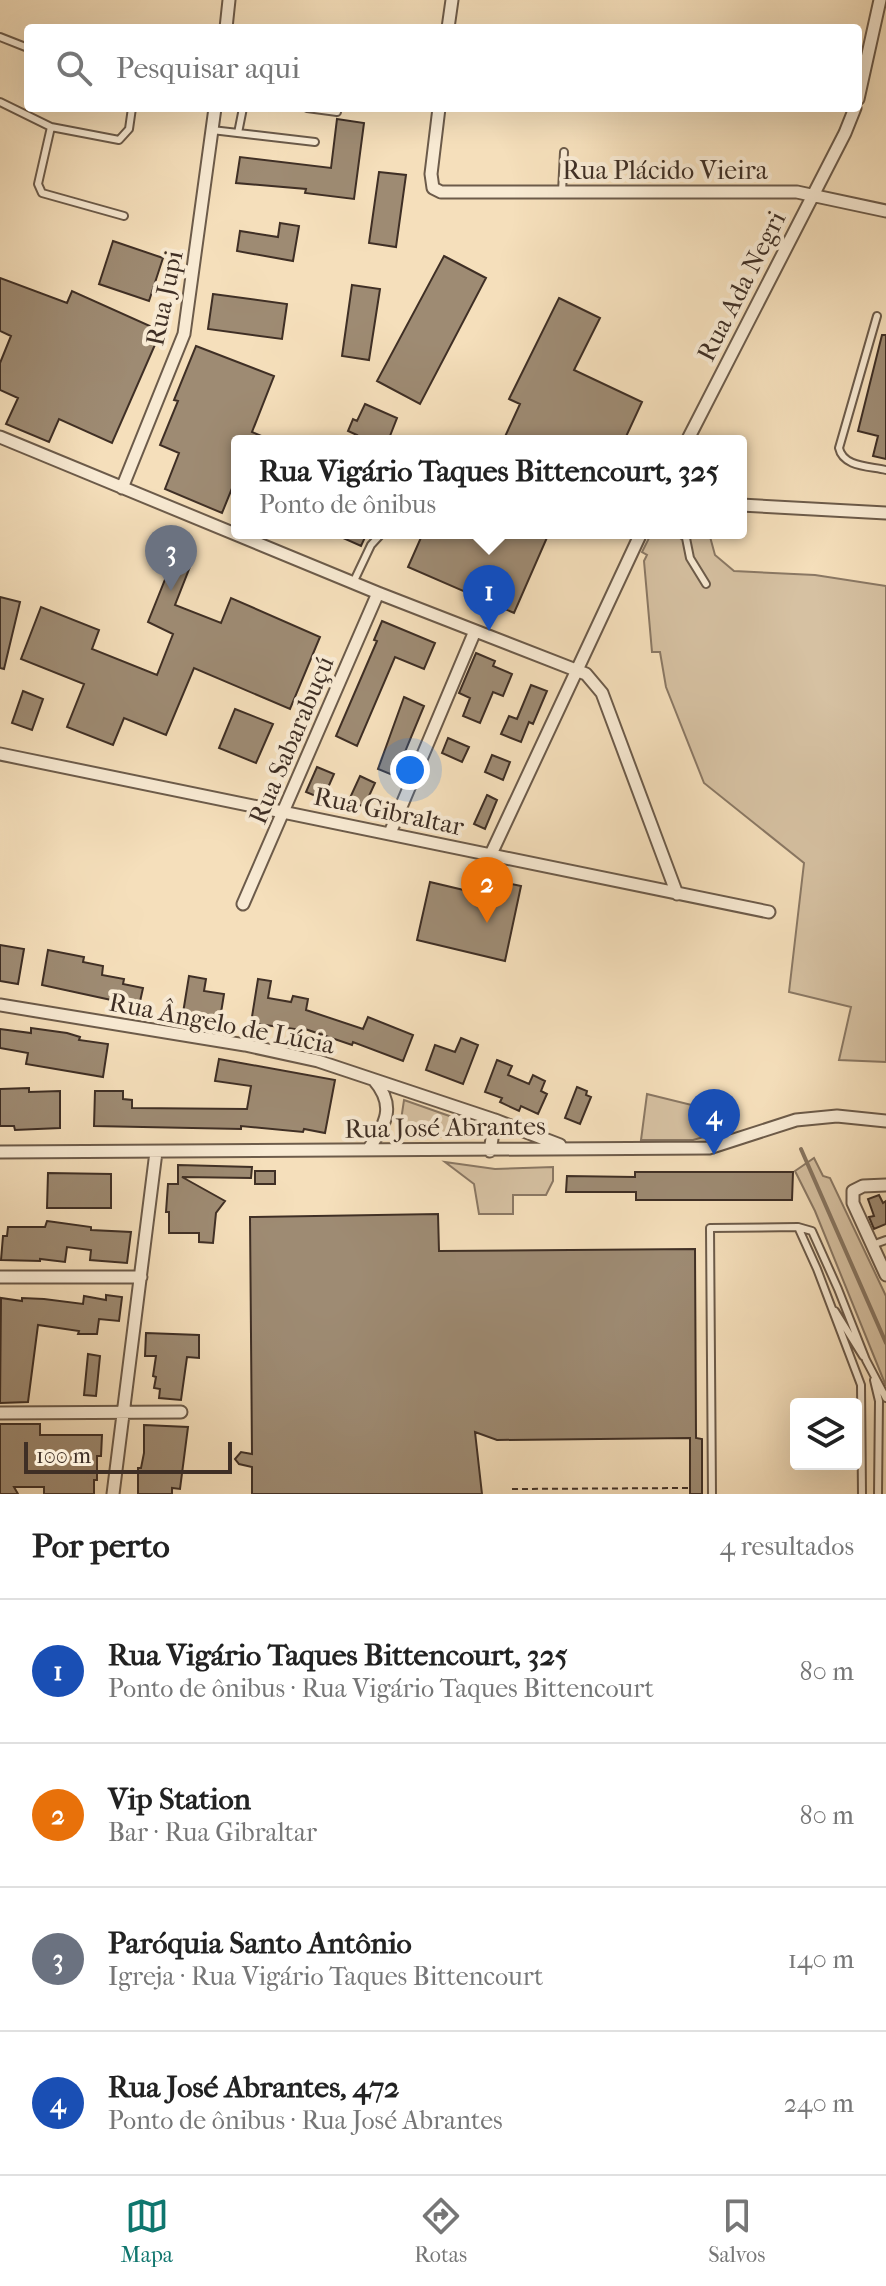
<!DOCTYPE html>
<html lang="pt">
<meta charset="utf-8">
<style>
body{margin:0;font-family:"IM FELL French Canon",serif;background:#f2f2f2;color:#222}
.controls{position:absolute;right:24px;bottom:24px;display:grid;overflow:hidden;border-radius:8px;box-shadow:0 8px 32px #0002}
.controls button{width:72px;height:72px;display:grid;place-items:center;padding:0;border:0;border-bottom:2px solid #e0e0e0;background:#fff;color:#222;font:40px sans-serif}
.scale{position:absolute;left:24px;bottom:20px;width:208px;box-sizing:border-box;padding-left:8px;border:4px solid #3f2f25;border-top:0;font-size:22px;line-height:28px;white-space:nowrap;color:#3f2f25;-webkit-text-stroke:6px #f8ead3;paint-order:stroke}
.you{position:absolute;left:410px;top:770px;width:28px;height:28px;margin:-20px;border:6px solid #fff;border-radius:50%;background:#1a73e8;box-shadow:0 0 0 12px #1a73e833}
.badge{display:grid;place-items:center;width:52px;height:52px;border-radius:50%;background:#0f766e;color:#fff;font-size:26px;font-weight:700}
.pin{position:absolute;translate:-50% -66px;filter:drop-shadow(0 2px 4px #0008)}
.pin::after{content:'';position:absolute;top:42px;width:28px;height:24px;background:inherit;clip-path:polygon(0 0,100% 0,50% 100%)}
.popup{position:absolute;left:231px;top:435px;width:516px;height:104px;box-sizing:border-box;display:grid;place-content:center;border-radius:8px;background:#fff;filter:drop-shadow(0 2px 6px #0005);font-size:26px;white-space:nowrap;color:#767676}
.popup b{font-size:30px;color:#222}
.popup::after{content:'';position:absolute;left:50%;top:100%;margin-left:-16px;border:16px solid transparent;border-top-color:#fff}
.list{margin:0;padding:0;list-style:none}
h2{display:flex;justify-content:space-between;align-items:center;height:104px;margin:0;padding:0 32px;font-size:34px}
h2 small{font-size:26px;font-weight:400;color:#767676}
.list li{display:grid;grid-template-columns:52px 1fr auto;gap:24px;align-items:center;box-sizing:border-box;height:144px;padding:0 32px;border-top:2px solid #e0e0e0}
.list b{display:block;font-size:30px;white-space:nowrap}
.list p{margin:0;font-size:26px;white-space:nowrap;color:#767676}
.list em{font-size:26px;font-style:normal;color:#767676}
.icon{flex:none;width:44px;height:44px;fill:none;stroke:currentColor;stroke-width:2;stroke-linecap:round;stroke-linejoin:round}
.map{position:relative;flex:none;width:886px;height:1494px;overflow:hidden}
.search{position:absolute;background:#fff;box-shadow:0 8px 32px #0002;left:24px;right:24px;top:24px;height:88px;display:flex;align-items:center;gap:20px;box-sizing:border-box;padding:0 28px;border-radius:8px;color:#767676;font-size:30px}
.sheet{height:680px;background:#fff}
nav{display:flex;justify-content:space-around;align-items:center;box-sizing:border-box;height:112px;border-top:2px solid #e0e0e0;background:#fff;font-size:22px;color:#767676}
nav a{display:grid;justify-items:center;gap:4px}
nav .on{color:#0f766e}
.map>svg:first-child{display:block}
.green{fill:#d6c1a2;stroke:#8a7864;stroke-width:2}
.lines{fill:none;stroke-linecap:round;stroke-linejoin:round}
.stream{stroke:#877560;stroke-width:4}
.building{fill:#9e8b73;stroke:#3f2f25;stroke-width:2}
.lane-casing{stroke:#6c5b4a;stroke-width:10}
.street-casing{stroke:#6c5b4a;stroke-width:15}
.path{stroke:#3f2f25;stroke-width:2;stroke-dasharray:6 4;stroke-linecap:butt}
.lane{stroke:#f8ead3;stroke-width:6}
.street{stroke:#f8ead3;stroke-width:11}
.labels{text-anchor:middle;stroke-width:8;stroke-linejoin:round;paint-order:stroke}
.street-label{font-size:26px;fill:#3f2f25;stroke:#f8ead3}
</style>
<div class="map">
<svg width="886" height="1494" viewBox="0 0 886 1494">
<rect width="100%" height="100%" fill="#f5dfbb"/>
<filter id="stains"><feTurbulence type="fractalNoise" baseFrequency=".0025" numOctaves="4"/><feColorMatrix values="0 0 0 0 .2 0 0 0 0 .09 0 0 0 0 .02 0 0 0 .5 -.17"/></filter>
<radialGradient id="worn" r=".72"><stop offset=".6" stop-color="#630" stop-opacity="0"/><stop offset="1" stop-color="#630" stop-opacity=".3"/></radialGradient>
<path class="green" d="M676,533l5,6 13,-6h15l6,22 19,16 81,4 71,11v476l-47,-2 12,-53 -62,-15 15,-129 -100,-80 -38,-96 -6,-35h-8l-8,-91 3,-6 -5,-3 9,-18z
M647,1094l65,16 -1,25 -18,5h-52z
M404,1100l71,25 10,8 -7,4 -82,-1 4,-9z
M814,1158l9,18 7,2 56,118v90l-71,-175 -20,-40z
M445,1162l50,7 58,-2v14l-7,14h-33v19h-34l-5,-30z"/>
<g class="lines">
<path class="stream" d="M801,1149l85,194"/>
</g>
<path class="building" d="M337,119l27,4 -10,76 -49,-6 1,-4 -70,-6 4,-26 91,11z
M379,172l27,3 -10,72 -27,-4z
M280,223l19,3 -6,35 -56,-10 3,-20 38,6z
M113,241l50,17 -14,43 -50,-17z
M444,256l42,22 -66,126 -43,-23z
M0,278l67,25 5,-12 89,40 -49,112 -53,-24 -10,23 -43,-18 12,-26 -18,-8v-27l11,-27 -11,-5z
M352,285l28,4 -11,71 -27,-4z
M213,294l74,10 -5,35 -74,-10z
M559,298l41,20 -26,52 68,32 -18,39h-121l17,-37 -11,-5z
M882,335h4v124l-13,-3 5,-20 -20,-5z
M196,346l78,30 -22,56 21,9h-36v35l-15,37 -57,-24 14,-36 -19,-8 18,-44 -4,-1z
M365,404l32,14 -9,23h-34l3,-6 -9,-4 5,-12 4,2z
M332,533h35l-6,13z
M423,533h126l-35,80 -106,-46z
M176,552l17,7 -18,46 46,18 10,-25 89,39 -30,72 -96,-41 -28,67 -42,-17 -11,27 -46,-18 17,-43 -63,-25 20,-52 58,23 -7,19 65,26 16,-41 -25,-12z
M0,597l20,5 -16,67 -4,-1z
M382,621l53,22 -11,26 -29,-12 -38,89 -21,-10 41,-95 -3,-1z
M476,653l19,8 -2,5 19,8 -9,22 -10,-4 -13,31 -17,-7 7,-18 -11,-5z
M531,685l16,6 -14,33 -4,-2 -8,20 -20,-8 8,-18 8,3z
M23,691l20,8 -11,31 -20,-7z
M404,697l20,9 -29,70 -17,-7z
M235,709l38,15 -17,39 -37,-15z
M448,738l21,9 -7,15 -20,-9z
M492,755l18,7 -7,18 -18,-8z
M317,767l17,7 -11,25 -17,-7z
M360,776l15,7 -11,24 -15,-7z
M487,795l10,5 -12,29 -11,-5z
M472,876l49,10 -16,75 -88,-21 13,-58 38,9z
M0,945l24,4 -6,35 -18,-3z
M48,950l36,7 -1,5 20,4 -1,9 22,4 -1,5 20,4 -4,18 -97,-21z
M189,976l17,3 -2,12 20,3 -4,25 -37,-6z
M258,979l13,2 -3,17 23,4 2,-6 15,3 -2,11 57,19 5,-12 45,18 -10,26 -50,-19 -1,3 -50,-17v2l-51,-7z
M31,1028l36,5 13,4 -1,3 29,4 -5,33 -77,-13 2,-11 -28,-5v-19l31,4z
M461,1038l17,7 -15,39 -37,-14 9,-25 20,7z
M219,1059l116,21 -10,53 -21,-4 -1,3 -62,-6v3l-147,-3 1,-35h28v8l9,1v8l115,1 4,-23 -36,-5z
M497,1060l15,6 -4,9 21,9 4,-9 12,6 -4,10 6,3 -9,20 -17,-8 -2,5 -19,-9 2,-4 -17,-6z
M577,1087l10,4 -1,4 5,2 -11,27 -15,-6z
M29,1088v4l31,-1v37l-45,2 -1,-4h-14v-37z
M178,1165l74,2 -1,11 -69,-1 43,24 -9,12 -3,30 -14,-1v-9h-30v-21h-3l2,-28h10z
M255,1171h20v13h-20z
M635,1172h158l-1,28h-156v-8h-70l1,-16 68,1z
M48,1173l63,1v34h-64z
M879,1195l4,8 3,-2v23l-12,5 -5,-12 5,-1 -6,-17z
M438,1214l1,37 256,-2 1,189 6,1v55h-12v-56l-193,2 -22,-8 7,62h-230v-27l-13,-3 -4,-5 6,-7 11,2 -2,-237z
M47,1221l44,6v3l40,2 -4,31 -37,-3 1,-10 -24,-3 -2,15 -25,-3v2l-39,-1 2,-24h4l1,-9h37z
M106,1295l16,2 -3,24 -20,-2 -2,15h-19l1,-3 -41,-6 -10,77 -28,1 1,-105 21,3v-3l22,1 39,5 1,-8 22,4z
M146,1333l53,2v23l-12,-1 -6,43 -22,-2 1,-9 -6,-1 2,-11 -3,-1 3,-20h-11z
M88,1354l12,2 -4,40 -12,-1z
M0,1424h40v11h62l-1,21h-4v24h-3v14h-50v-7h-30l4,7h-18z
M144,1425l44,2 -8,62 -8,-1v6h-34v-26h3l3,-15z"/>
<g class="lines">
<defs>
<path id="lane" d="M0,37l28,11
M0,102l51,25 -13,57 4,9 82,23
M307,108l30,4
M51,127l68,13 10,-11 3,-21
M212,130l103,12
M238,133l5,-25
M562,192l2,-40
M877,316l-38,132c4,19 30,18 47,22
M685,533l5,25 16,26
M353,583l18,-38 11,-12
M798,1227l19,42 44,116 1,109
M872,1245l14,-5
M835,1311l28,45
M874,1380l5,21 -1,93
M712,1494l-2,-266 88,-1 14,4 26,58 28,71 20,38"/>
<path id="street" d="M226,28l3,-28
M448,28l4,-28
M858,99l22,-99
M439,108l-8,66 2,14 8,4h356l89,19
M0,437l378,156 208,81 16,19 75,201
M687,441l158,-308 10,-25
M122,488l62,-154 31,-226
M741,505l145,8
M0,754l769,158
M390,833l85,-202
M491,854l150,-321
M243,904l135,-311
M0,1005l245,40 73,16 177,59 65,25
M368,1150c17,-26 29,-43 6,-70
M490,1151l5,-31
M0,1152l709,-4 87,-28 41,-4 49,5
M886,1185l-23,1 -10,5v12l33,72
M0,1277h141
M0,1413l181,-1
M113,1494l43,-342"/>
</defs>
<use href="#lane" class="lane-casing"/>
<use href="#street" class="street-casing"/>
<path class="path" d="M512,1489l178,-1"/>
<use href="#lane" class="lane"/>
<use href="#street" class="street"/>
</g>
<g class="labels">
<g class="street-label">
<text x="665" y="179">Rua Plácido Vieira</text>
<text transform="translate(741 286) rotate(-63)" y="9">Rua Ada Negri</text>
<text transform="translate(164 298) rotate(-78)" y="9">Rua Jupi</text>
<text transform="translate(291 740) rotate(-67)" y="9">Rua Sabarabuçú</text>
<text transform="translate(389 811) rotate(12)" y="9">Rua Gibraltar</text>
<text transform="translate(222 1023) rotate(11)" y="9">Rua Ângelo de Lúcia</text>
<text transform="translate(445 1127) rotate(-1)" y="9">Rua José Abrantes</text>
</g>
</g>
<rect width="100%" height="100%" filter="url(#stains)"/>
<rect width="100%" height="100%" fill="url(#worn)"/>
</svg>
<div class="controls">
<button><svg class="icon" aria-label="layers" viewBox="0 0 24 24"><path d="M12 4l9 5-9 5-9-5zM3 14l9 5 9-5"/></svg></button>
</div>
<div class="scale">100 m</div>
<div class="you"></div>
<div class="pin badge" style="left:489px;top:631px;background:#1a4fb4">1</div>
<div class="popup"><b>Rua Vigário Taques Bittencourt, 325</b>Ponto de ônibus</div>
<div class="pin badge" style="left:487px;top:923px;background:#e8710a">2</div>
<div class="pin badge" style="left:171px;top:591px;background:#6b7280">3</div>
<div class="pin badge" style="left:714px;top:1155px;background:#1a4fb4">4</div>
<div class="search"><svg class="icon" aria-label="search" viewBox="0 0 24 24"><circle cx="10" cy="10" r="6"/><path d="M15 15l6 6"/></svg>Pesquisar aqui</div>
</div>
<section class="sheet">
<h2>Por perto<small>4 resultados</small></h2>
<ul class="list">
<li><span class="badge" style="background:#1a4fb4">1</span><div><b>Rua Vigário Taques Bittencourt, 325</b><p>Ponto de ônibus · Rua Vigário Taques Bittencourt</p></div><em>80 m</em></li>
<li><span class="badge" style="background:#e8710a">2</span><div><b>Vip Station</b><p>Bar · Rua Gibraltar</p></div><em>80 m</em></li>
<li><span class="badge" style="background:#6b7280">3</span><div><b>Paróquia Santo Antônio</b><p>Igreja · Rua Vigário Taques Bittencourt</p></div><em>140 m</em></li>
<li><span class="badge" style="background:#1a4fb4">4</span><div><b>Rua José Abrantes, 472</b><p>Ponto de ônibus · Rua José Abrantes</p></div><em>240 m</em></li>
</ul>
</section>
<nav>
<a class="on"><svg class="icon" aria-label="map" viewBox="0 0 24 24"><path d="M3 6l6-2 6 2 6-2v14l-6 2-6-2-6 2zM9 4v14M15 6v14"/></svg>Mapa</a>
<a><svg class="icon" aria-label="directions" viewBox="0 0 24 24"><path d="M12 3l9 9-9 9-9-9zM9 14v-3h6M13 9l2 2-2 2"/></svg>Rotas</a>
<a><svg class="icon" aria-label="saved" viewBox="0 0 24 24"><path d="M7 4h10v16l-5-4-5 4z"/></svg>Salvos</a>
</nav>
